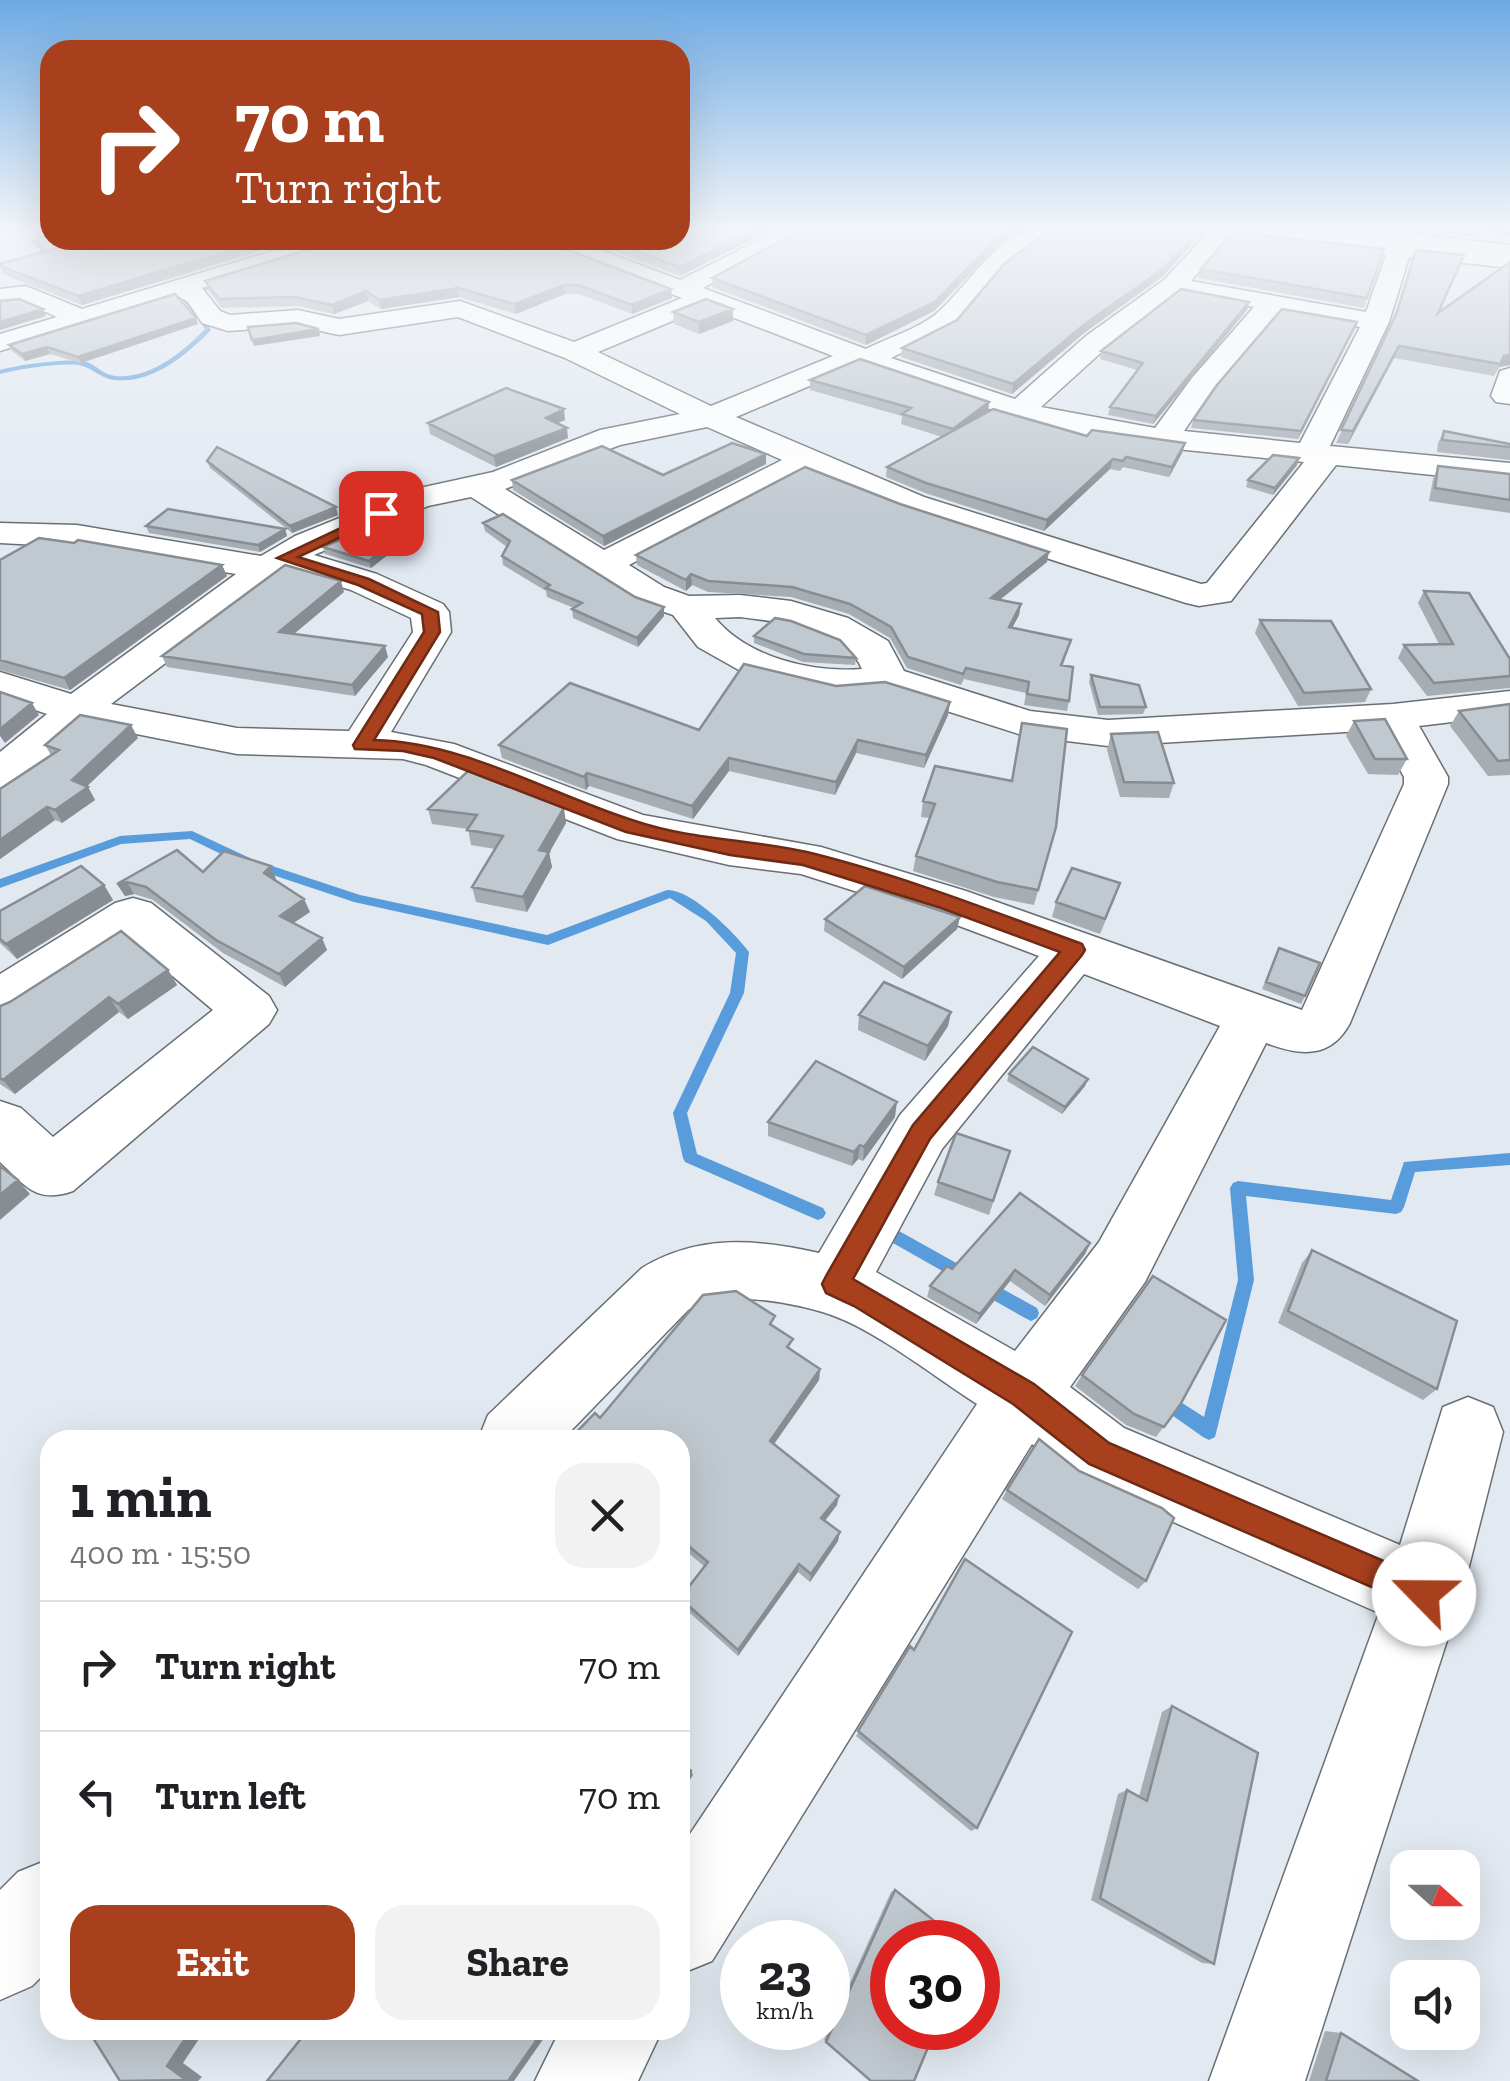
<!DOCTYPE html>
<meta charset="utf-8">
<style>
:root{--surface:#fff;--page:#f2f2f2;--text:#202124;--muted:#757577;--line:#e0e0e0;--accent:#a8401e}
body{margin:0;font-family:"Zilla Slab",serif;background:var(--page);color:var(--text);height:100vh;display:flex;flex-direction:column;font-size:38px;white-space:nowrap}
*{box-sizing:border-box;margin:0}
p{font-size:32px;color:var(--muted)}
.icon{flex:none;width:55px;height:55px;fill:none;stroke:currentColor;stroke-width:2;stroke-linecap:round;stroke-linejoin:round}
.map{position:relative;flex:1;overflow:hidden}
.panel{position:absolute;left:40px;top:1430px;width:650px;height:610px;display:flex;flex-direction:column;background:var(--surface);border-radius:30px;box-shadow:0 10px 40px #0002}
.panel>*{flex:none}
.guide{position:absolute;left:40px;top:40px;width:650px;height:210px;border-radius:30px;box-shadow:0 10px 40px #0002;background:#a8401e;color:#fff;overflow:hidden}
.needle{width:65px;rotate:111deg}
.tools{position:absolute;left:1390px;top:1850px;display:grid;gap:20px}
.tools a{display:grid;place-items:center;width:90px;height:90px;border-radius:20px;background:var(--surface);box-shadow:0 10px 40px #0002;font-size:50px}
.speed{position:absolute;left:720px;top:1920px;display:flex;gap:20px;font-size:50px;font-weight:700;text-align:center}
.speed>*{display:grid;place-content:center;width:130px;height:130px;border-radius:50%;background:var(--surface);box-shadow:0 10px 40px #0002;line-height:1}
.speed small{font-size:25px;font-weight:400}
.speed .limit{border:15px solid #d22;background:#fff;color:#111}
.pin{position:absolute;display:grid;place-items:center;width:85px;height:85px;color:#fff;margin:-42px;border-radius:20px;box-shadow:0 5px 15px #0006}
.me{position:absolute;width:110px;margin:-55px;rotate:293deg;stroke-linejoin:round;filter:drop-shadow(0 0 8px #0008)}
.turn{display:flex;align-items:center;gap:35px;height:210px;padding:0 30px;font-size:45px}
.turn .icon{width:130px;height:130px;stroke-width:2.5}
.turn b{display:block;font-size:70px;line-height:85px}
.round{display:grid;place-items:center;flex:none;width:105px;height:105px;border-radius:30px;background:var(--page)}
.summary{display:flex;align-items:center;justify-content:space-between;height:170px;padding:0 30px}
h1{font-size:60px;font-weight:700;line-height:75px}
.action{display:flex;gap:20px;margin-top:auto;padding:20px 30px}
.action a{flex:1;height:115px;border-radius:30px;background:var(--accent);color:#fff;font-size:40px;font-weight:700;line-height:115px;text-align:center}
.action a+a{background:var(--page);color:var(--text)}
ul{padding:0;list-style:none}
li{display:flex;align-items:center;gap:30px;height:130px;padding:0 30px;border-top:2px solid var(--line)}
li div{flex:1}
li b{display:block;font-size:38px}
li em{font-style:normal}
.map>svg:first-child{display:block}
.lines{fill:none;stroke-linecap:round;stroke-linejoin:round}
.stream{fill:#589cdb;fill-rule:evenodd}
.minor-casing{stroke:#686f75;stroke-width:3}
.major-casing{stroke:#686f75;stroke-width:3}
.minor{fill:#fff;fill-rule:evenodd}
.major{fill:#fff;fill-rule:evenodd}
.wall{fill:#a6adb3}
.shaded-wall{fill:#878d92}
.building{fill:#c1c9d0;stroke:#878d92;stroke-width:2.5}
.route{fill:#a8401e;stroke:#6d2a14;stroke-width:2.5}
</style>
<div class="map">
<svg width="1510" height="2081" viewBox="0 0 1510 2081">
<rect width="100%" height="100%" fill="#e2e9f1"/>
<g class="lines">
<path class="stream" d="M1484 227 1510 232V236L1488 232Z
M50 230V234L38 242 47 250 41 257 0 266V262L37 255 41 250 31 242Z
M222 277 224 280 190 300 211 330C187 355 152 384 115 380 101 379 91 367 79 365 59 363 20 369 0 374V370C15 365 74 357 87 362 98 366 103 375 116 376 150 379 183 352 205 329L183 300Z
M192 831 254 860 360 895 547 935 667 890C691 889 735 933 749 952L744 993 687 1113 697 1154 823 1208 826 1213 823 1218 818 1220 813 1218 685 1162 683 1158 673 1113 730 993 736 953 706 921 670 898 548 945 354 902 246 866 190 839 121 844 0 888V879L120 836Z
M1510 1153V1165L1415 1172 1404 1207 1401 1212 1396 1214 1246 1196 1254 1280 1215 1437 1209 1440 1203 1437 1159 1406 1156 1400 1159 1394 1165 1392 1204 1417 1238 1280 1230 1188 1233 1183 1238 1181 1391 1200 1404 1162Z
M899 1231 1037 1308 1039 1313 1037 1318 1031 1321 1025 1318 893 1243 891 1238 893 1233Z"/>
<defs>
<path id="minor" d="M785 227H813L703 288 866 349C887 338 918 329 936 314 978 277 995 227 1059 227L1001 269 953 327 891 358 1015 399 1086 336 1164 280 1206 235 1191 232 1188 227H1261L1391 241 1396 227H1418L1413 243 1510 254V268L1409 257 1389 322 1330 446 1510 463V483L1336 465 1231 601 1199 606 1186 603 900 511 809 471 629 565 664 587 689 596 740 595 791 601 848 618 888 641 904 671 1030 711 1108 720 1393 704 1510 691V715L1419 726 1448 777V784L1350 1023C1331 1059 1300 1056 1266 1043L1145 1282 1070 1387 1124 1428 1400 1545 1443 1407 1468 1397 1493 1407 1503 1432 1462 1594 1305 2081H1209L1379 1613 1074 1478 1032 1444 712 1961 680 1974V1849L977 1404C938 1379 880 1334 839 1318 803 1303 721 1288 688 1310L562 1440H478L488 1415 642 1268C698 1234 757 1239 819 1253L900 1115 1039 956 930 915 801 874 729 865 617 839 426 765 403 759 237 754 86 724 16 785 0 789V752L47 714 0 698V672L71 694 236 574 77 547 0 543V523L77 525 261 556 295 536 406 491 493 472 600 430 680 414 565 358 458 317 339 335 298 326 228 331 202 323 188 302 178 296 0 351V334L57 317 23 302 0 305V289L26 286 82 309 309 240H346L342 245 202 288 220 311 230 315 298 310 339 319 460 301 574 342 682 298 544 245 540 240H574L680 280ZM1229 237 1386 255 1366 312 1191 281ZM1178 293 1254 307 1192 378 1155 428 1041 407 1106 348ZM706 307 833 356 711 406 598 352ZM1278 312 1360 327 1300 443 1184 431 1212 390ZM859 365 1049 429 1147 446 1304 462 1207 583 1201 584 924 497 736 417ZM707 427 782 460 604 550 505 489 620 445ZM471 497 638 603 673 615 698 647 753 678 836 695 884 691 1025 736 1108 746 1379 730 1404 777V784L1302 1010 966 891 821 847 643 815 454 744 391 732 451 632 449 612 443 604 377 574 314 555 428 506ZM288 571 351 590 411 618 413 632 349 731 237 728 111 704ZM740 617C779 622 845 628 862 669 813 673 748 658 715 618ZM1084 974 1220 1026 1099 1242 1015 1351 876 1272 942 1149Z
M1510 368V404L1496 402 1491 396 1500 371Z
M133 898 151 903 269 996 277 1010 269 1024 73 1191C36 1204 26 1186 0 1162V1101L21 1108 53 1137 213 1010 131 941 19 1014 0 1020V974L115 903Z
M50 1859V1968L32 1986 0 2000V1890L18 1872Z
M560 2030H662L638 2081H535Z"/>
<path id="major" d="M1281 227H1351L1510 245V259L1292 234Z"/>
</defs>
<use href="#minor" class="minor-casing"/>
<use href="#major" class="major-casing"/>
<use href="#minor" class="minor"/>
<use href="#major" class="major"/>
</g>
<path class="wall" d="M22 227H50V240H296L82 305 2 274 0 264 62 247Z
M1419 227H1476L1472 237 1421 231Z
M1201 229 1199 237 1162 277 1084 333 1012 394 901 357 902 348 957 320Z
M340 240 671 289 672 298 632 314 579 294H565L516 314 459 297 381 309 368 301 334 314 298 306 222 308 208 290 205 281Z
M585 240H680V276Z
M1001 242 934 311 866 345 712 287V278Z
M1416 250 1439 312 1510 365 1499 367 1494 376 1394 358 1348 444 1336 443 1394 318Z
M1201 269 1367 298 1364 308 1198 278Z
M733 309V321L699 334 674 324 673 312Z
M1247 310 1153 424 1108 415 1110 407 1137 370 1100 359 1101 351Z
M196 318 198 324 81 363 50 354 25 361 12 351 9 345Z
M1357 322 1298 439 1191 428 1193 420Z
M810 380 989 402 988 412 1087 436 1185 443 1182 453 1169 477 1123 467 1120 471 1110 469 1044 531 925 493 886 477 887 467 942 437 901 424 902 416 810 390Z
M565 420 557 423 568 438 496 467 430 434 428 423Z
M1444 431 1510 444V460L1437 452 1438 443Z
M766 454V464L604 546 513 490 512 480 663 475Z
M207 461 338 515 292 533 210 468Z
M1297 465 1273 495 1246 487 1248 480Z
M1438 466 1510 474V513L1429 501 1433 479Z
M483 523 635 597 664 607V616L638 647 573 618 572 609 574 608 547 597 546 591 503 565 502 556 507 547 485 531Z
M146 526 285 529 287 536 260 552 149 533Z
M392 542 394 550 371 568 325 554 323 547Z
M636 555 1047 562 1000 600 1021 604 1019 615 1012 628 1071 640 1063 665 1069 701 1067 711 1024 705 1026 693 964 679 961 685 907 668 890 638 849 614 791 597 708 592 692 585 686 591 637 565Z
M0 560 222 565 227 576 70 690 0 670Z
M1424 591 1510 659V688L1427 696 1398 658 1404 645 1439 644 1418 603Z
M344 592 294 634 388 657 355 696 167 667 162 656Z
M1260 620 1371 689 1365 702 1298 706 1255 633Z
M754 636 856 658 855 665 803 662 754 643Z
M1091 675 1146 707 1143 714 1098 715 1089 682Z
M1510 704V775L1488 776 1450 726 1459 711Z
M948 715 924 768 856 753 835 795 729 771 693 819 589 786 586 790 502 758 499 745 699 730Z
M1354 721 1407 759 1398 775 1368 774 1346 736Z
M1111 734 1174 783 1169 798 1120 797 1107 750Z
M138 738 87 786 95 800 62 823 55 820 0 859V789L51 755 45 745Z
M923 801 1056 827 1034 905 994 897 913 871 916 856 929 818 921 817Z
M428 809 566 823 549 853 552 867 527 912 476 902 472 887 495 849 471 845 468 829 432 824Z
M203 872 276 879 275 880 310 912 293 923 327 950 285 987 223 953 153 900 134 894 125 896 117 884Z
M104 885 113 900 17 959 0 943V911Z
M1115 898 1100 934 1052 917 1056 902Z
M960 917 957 929 902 979 824 931 825 919Z
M1279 948 1305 996 1301 1004 1262 989Z
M168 970 177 985 128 1019 119 1012 15 1094 0 1084V1006Z
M951 1012 948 1026 925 1061 858 1030 859 1015Z
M1009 1074 1085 1086 1062 1114 1007 1081Z
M895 1117 863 1161 858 1159 852 1166 768 1136V1122Z
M1010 1151 989 1215 934 1195 938 1182Z
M1090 1243 1085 1254 1045 1306 1010 1281 976 1324 927 1297 930 1286 952 1269Z
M1312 1250 1437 1389 1423 1400 1278 1323 1302 1263Z
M775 1327 792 1350 820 1369 819 1380 774 1444 837 1505 825 1521 838 1541 810 1582 798 1572 738 1656 682 1606 680 1598 705 1567 680 1546V1440L600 1418Z
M1082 1375 1180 1405 1156 1437 1126 1425 1075 1386Z
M1007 1490 1146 1581 1138 1589 1002 1499Z
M914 1650 977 1828 971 1831 856 1736Z
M1172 1706 1214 1964 1202 1963 1091 1900 1118 1794 1127 1790 1139 1797 1162 1712Z
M895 1890 826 2042 824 2040 891 1892Z
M1325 2031 1341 2033 1418 2081H1309Z"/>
<path class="shaded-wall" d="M760 227H777L680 276 679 267Z
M1016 227H1033L1001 242 934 311 866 345V335L1002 233Z
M1201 229 1199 237 1162 277 1084 333 1012 394 1013 384Z
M265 240H296L82 305 78 296Z
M564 285 565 294 516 314 515 304Z
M458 288 459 297 381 309 379 300Z
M671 289 672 298 632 314V305Z
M366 291 368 301 334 314 332 305Z
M1249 302 1247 310 1153 424 1156 416Z
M43 309 46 316 0 330V322Z
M733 309V321L699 334V322Z
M196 318 198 324 81 363 78 357Z
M1357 322 1354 330 1298 439 1301 431Z
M319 329 320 336 254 346 252 340Z
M1399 346 1394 358 1348 444 1353 431Z
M47 347 50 354 25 361 22 354Z
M1510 355V365L1499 367 1494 376 1504 356Z
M989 402 988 412 951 440 953 429Z
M564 409 565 420 547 428 546 418Z
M567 428 568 438 496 467 494 456Z
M1185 443 1182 453 1169 477 1172 467Z
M766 454V464L604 546 603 536Z
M1299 458 1297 465 1273 495 1275 488Z
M1113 459 1110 469 1044 531 1047 520Z
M336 507 338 515 292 533 290 526Z
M285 529 287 536 260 552 258 545Z
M392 542 394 550 371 568 369 561Z
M1049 552 1047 562 989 608 991 598Z
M222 565 227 576 70 690 64 678Z
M691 574 692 585 686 591V580Z
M341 581 344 592 283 643 279 632Z
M1021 604 1019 615 1007 638 1009 627Z
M664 607V616L638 647 637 638Z
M385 646 388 657 355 696 352 685Z
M950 702 948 715 924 768 926 755Z
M32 703 39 715 5 743 0 736V729Z
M131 725 138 738 83 790 88 787 95 800 62 823 55 810 72 780Z
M858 740 856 753 835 795 836 782Z
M729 758V771L693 819 692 806Z
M587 773 589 786 586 790 584 777Z
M47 807 55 820 0 859V840Z
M564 808 566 823 549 853 552 867 527 912 523 897 539 850Z
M271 866 276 879 270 885 264 873Z
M127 882 134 894 125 896 117 884Z
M104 885 113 900 17 959 6 944Z
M304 899 310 912 286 928 280 916Z
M960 917 957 929 902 979 904 967Z
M322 938 327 950 285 987 279 974Z
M168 970 177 985 128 1019 118 1004Z
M109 997 119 1012 15 1094 3 1080Z
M951 1012 948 1026 925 1061 928 1046Z
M1088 1079 1085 1086 1062 1114 1065 1107Z
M897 1102 895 1117 863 1161 864 1147Z
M860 1145 858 1159 852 1166 854 1152Z
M18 1180 30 1194 0 1220V1195Z
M1090 1243 1085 1254 1045 1306 1050 1295Z
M1015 1270 1010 1281 976 1324 980 1314Z
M820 1369 819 1380 769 1451 770 1441Z
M839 1496 837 1505 820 1527 821 1518Z
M840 1532 838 1541 810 1582 811 1574Z
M799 1564 798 1572 738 1656V1650Z
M691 1771 693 1775 680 1795V1788Z
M191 2030H205L183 2063 202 2077 198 2081H185L167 2066Z
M527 2030H538L544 2038 514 2081H508Z"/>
<path class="building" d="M36 227H50V234Z
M680 227H760L679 267 607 240H680Z
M806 227H1016L1002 233 935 302 866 335 712 278Z
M1055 227H1195L1201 229 1164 268 1085 324 1013 384 902 348 957 320 1005 263Z
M1233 232 1384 249 1367 298 1201 269Z
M63 240H265L78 296 0 266V264L72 244Z
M340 240H542L671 289 632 305 578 285H564L515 304 458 288 379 300 366 291 332 305 295 297 219 299 205 281Z
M1416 250 1464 255 1438 313 1510 262V355L1504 356 1500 364 1399 346 1353 431 1341 430 1397 312Z
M1181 289 1249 302 1156 416 1110 407 1143 363 1101 351Z
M175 294 196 318 78 357 47 347 22 354 9 345Z
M19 299 43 309 0 322V301Z
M706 299 733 309 699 322 673 312Z
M1282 309 1357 322 1301 431 1193 420 1217 385Z
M296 323 319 329 252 340 248 327Z
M860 359 989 402 953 429 902 414 911 408 810 380Z
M506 388 564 409 546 418 567 428 494 456 428 423Z
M993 409 1087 436 1092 430 1185 443 1172 467 1126 457 1123 461 1113 459 1047 520 926 483 887 467Z
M1444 431 1510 444V447L1442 440Z
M732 443 766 454 603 536 512 480 602 446 663 475Z
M217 447 336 507 290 526 207 461Z
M1273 455 1299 458 1275 488 1248 480Z
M1438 466 1510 474V500L1435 488Z
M805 467 900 504 1049 552 991 598 1021 604 1009 627 1071 640 1061 665 1073 667 1069 701 1027 694 1029 682 966 668 963 674 908 657 891 627 850 604 792 587 708 581 691 574 686 580 636 555Z
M168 509 285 529 258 545 146 526Z
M503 514 635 597 664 607 637 638 572 609 582 603 546 588 550 585 502 556 510 541 483 523Z
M370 527 392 542 369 561 323 547Z
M39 538 74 543 78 540 222 565 64 678 0 660V560Z
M285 565 341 581 279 632 385 646 352 685 162 656Z
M1424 591 1469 593 1510 659V676L1434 683 1404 645 1453 644Z
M775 618 791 621 840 640 856 658 804 654 754 636Z
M1260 620 1331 621 1371 689 1304 693Z
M744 664 836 686 885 682 950 702 926 755 858 740 836 782 729 758 692 806 587 773 584 777 499 745 570 683 699 730Z
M1091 675 1139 685 1146 707H1100Z
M0 692 32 703 0 729Z
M1510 704V760L1498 761 1459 711Z
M80 715 131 725 72 780 88 787 55 810 47 807 0 840V789L59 750 45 745Z
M1385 719 1407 759H1375L1354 721Z
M1022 723 1067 729 1056 827 1038 890 997 882 916 856 935 804 923 801 935 766 1012 781Z
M1158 732 1174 783 1124 782 1111 734Z
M468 771 564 808 539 850 549 852 523 897 472 887 503 836 467 830 477 815 428 809Z
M177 850 203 872 224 851 271 866 264 873 304 899 280 916 322 938 279 974 216 940 146 887 127 882 117 884Z
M81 866 104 885 6 944 0 939V911Z
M1072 868 1120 883 1105 919 1056 902Z
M865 886 960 917 904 967 825 919Z
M121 931 168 970 118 1004 109 997 3 1080 0 1078V1006L10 1002Z
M1279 948 1320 963 1305 996 1266 982Z
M884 982 951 1012 928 1046 859 1015Z
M1033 1047 1088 1079 1065 1107 1009 1074Z
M816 1061 897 1102 864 1147 860 1145 854 1152 768 1122Z
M956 1133 1010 1151 993 1201 938 1182Z
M0 1166 18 1180 0 1195Z
M1020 1193 1090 1243 1050 1295 1015 1270 980 1314 930 1286 947 1266 952 1269Z
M1312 1250 1457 1321 1437 1389 1288 1311Z
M1153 1276 1226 1320 1180 1405 1164 1427 1134 1414 1082 1375Z
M736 1291 775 1316 770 1324 793 1339 787 1347 820 1369 770 1441 839 1496 821 1518 840 1532 811 1574 799 1564 738 1650 680 1598 708 1562 680 1539V1440H569L595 1413 600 1418 703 1295Z
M1039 1439 1079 1471 1162 1508 1174 1518 1146 1581 1007 1490Z
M965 1559 1072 1632 977 1828 858 1731 910 1646 914 1650Z
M1172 1706 1258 1753 1214 1964 1100 1898 1127 1790 1147 1801Z
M680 1761 691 1771 680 1788Z
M895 1890 961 1942H892V2028H936L914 2081H871L826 2042Z
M88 2030H191L167 2066 186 2080 120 2081Z
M308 2030H527L536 2041 508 2081H267Z
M1341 2033 1418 2081H1326Z"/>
<linearGradient id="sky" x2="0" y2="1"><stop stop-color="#6eaae3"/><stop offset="0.44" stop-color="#f2f5f9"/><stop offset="1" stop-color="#f2f5f9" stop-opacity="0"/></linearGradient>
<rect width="1510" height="518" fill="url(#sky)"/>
<path class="route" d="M381 509 388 513 386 516 298 557 369 579 438 612 440 632 374 740C465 742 549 794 635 821 691 840 750 839 807 852 901 875 992 911 1082 944L1085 950 1082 955 930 1139 853 1279 1034 1384 1109 1443 1435 1583 1439 1594 1435 1605 1424 1610 1089 1464 1013 1404 854 1306 826 1293 822 1284 826 1276 913 1125 1060 952 941 908 803 865 730 855 626 832 434 758 403 751 355 749 353 745 424 632 422 614 358 585 277 558Z"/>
</svg>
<div class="tools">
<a><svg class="needle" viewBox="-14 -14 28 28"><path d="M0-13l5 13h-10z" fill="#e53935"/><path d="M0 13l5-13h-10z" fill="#757577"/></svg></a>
<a><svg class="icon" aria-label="sound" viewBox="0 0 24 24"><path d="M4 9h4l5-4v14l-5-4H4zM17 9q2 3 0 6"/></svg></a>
</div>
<div class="speed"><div>23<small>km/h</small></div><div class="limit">30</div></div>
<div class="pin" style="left:381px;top:513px;background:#d93025"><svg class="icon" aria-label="arrive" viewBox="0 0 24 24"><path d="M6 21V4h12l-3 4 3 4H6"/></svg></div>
<svg class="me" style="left:1424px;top:1594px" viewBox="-20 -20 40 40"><circle r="19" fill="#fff"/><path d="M0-13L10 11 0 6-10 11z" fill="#a8401e"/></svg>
<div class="guide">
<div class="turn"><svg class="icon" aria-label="right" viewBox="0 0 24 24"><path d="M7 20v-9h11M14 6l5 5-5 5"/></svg><div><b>70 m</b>Turn right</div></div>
</div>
<section class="panel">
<div class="summary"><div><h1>1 min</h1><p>400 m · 15:50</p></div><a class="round"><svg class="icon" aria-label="close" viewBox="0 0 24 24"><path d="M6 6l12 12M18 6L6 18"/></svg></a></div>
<ul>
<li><svg class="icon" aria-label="right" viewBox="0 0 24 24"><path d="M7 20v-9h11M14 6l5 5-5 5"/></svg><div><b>Turn right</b></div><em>70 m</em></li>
<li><svg class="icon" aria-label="left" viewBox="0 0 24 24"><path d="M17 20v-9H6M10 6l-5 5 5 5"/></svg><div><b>Turn left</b></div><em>70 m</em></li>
</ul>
<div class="action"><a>Exit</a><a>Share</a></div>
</section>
</div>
